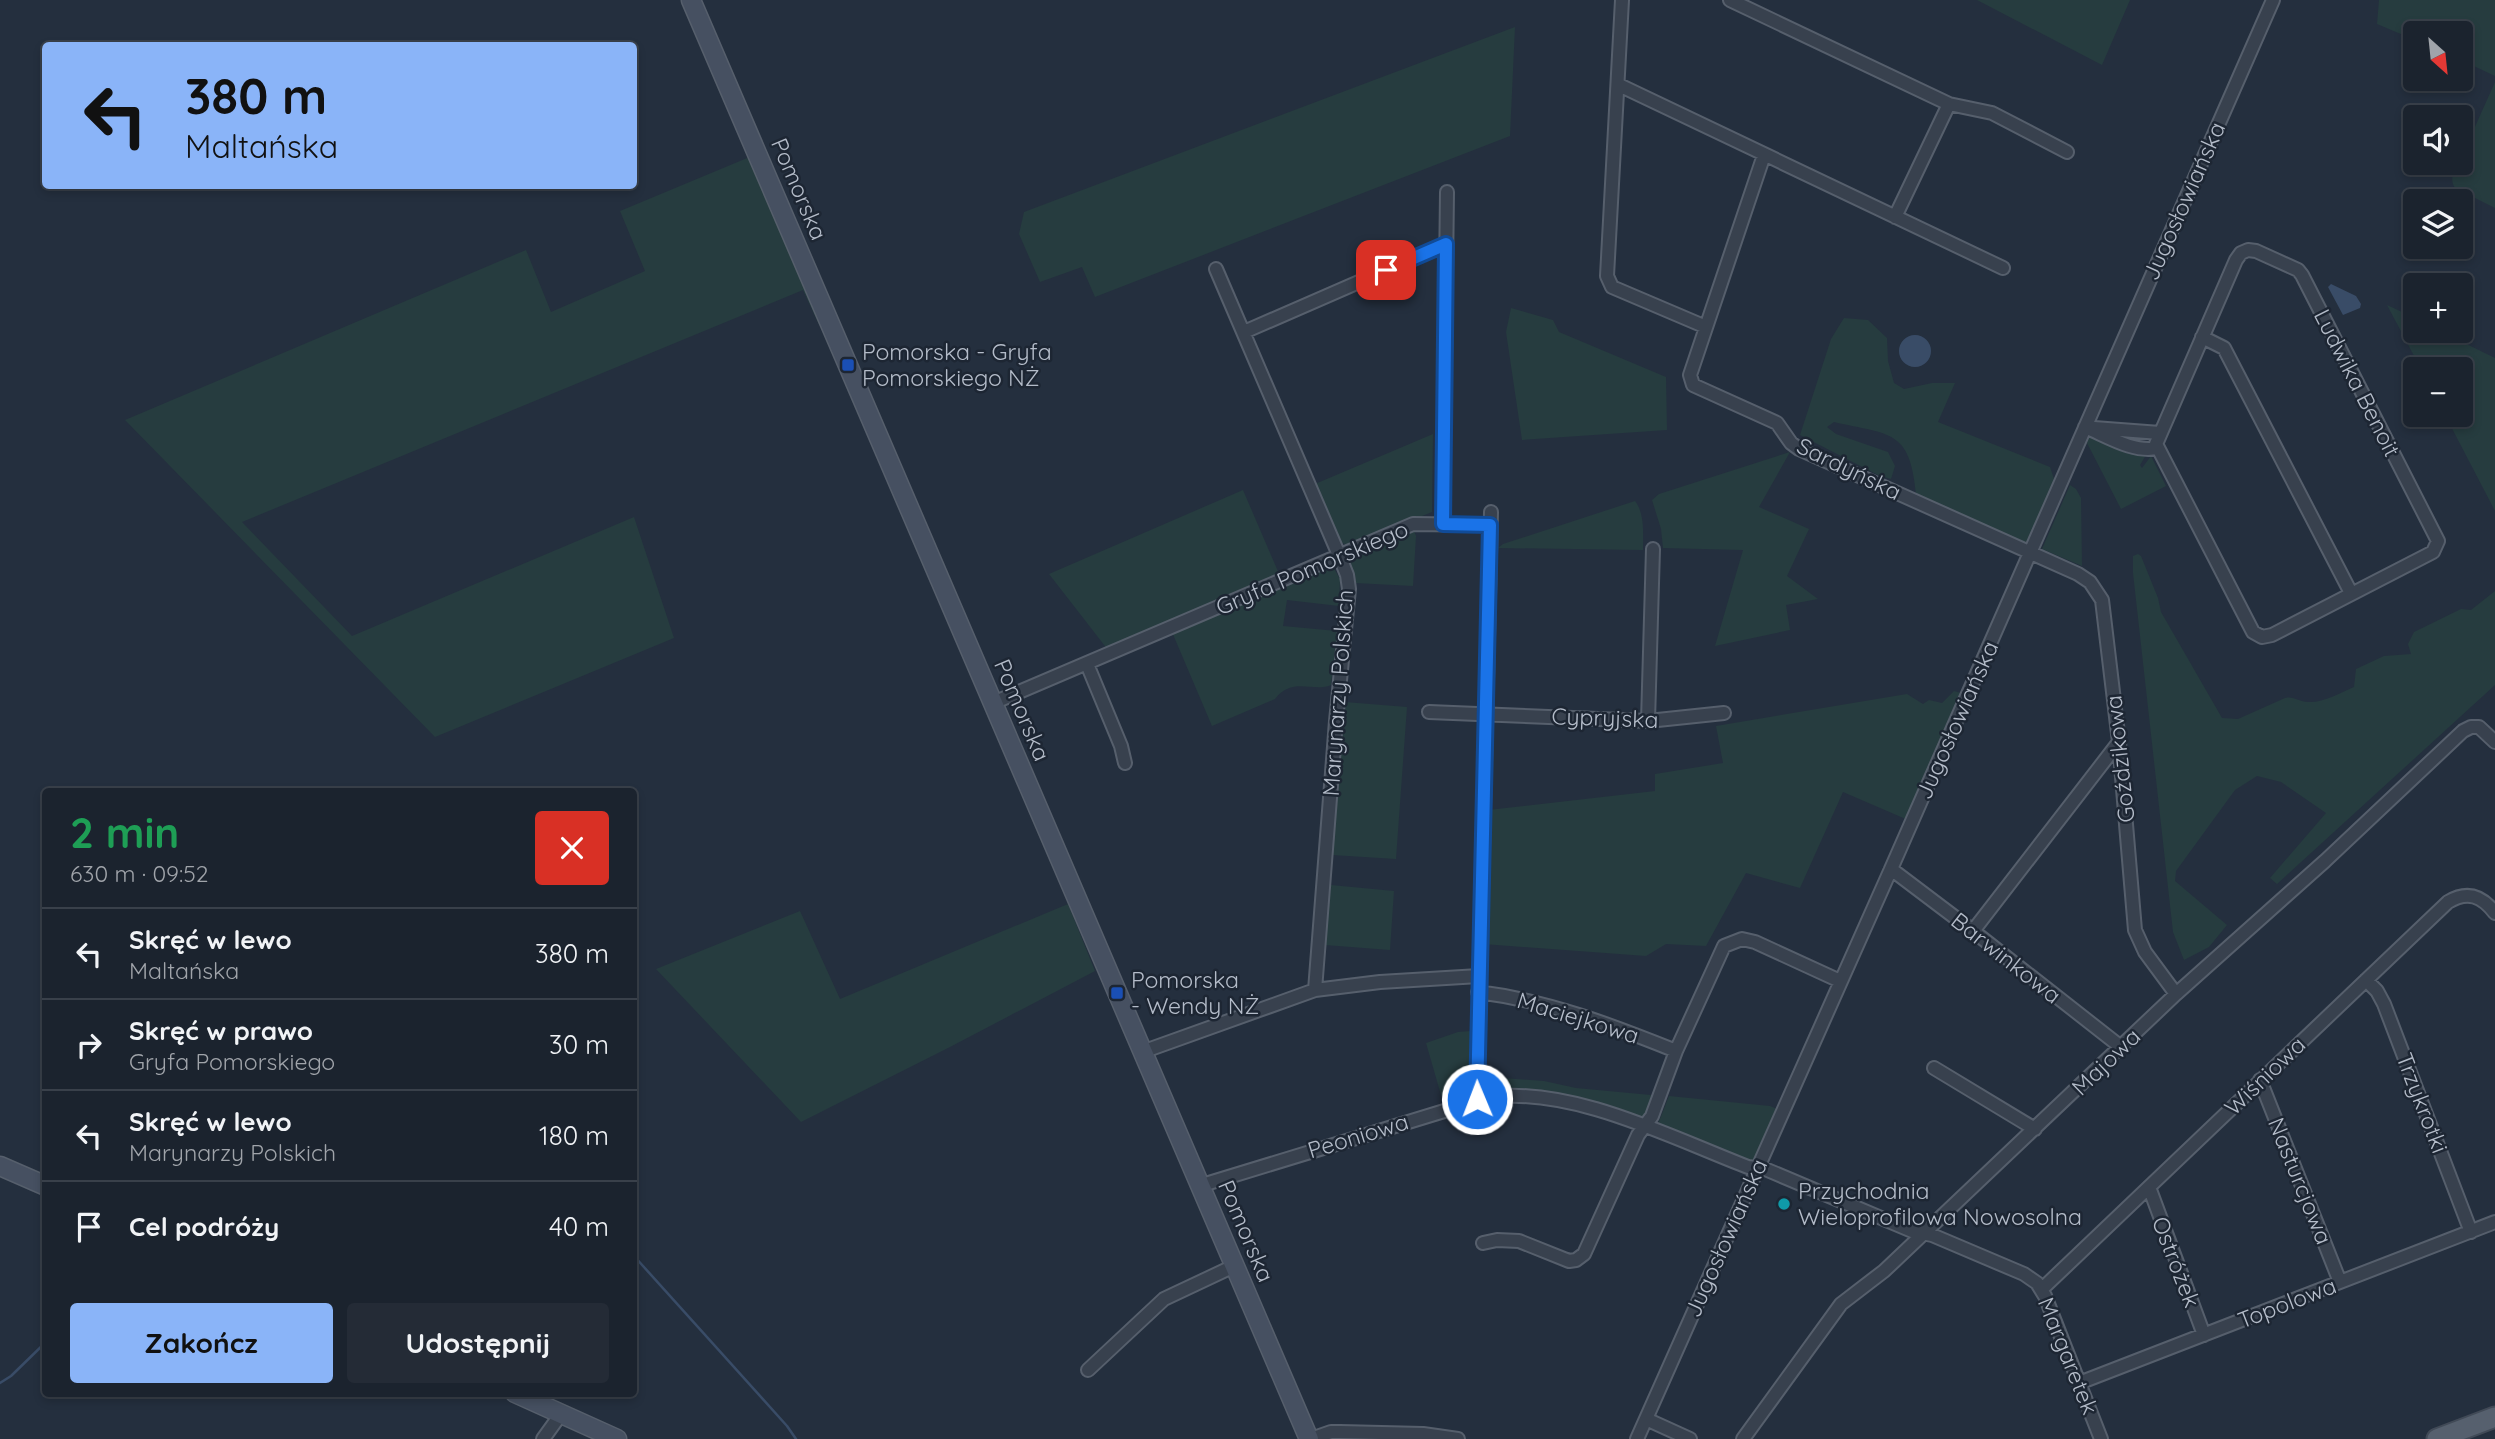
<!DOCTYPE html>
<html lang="pl">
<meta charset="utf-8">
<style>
:root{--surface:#1b232e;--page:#242b36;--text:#f1f3f6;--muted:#a0a4aa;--line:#39404a;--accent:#8ab4f8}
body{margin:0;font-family:Quicksand,sans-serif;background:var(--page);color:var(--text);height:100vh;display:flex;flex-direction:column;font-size:26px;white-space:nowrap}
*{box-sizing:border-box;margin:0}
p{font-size:23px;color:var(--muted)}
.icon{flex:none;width:38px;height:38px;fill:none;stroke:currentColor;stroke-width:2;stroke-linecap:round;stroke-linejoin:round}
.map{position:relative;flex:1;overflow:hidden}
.panel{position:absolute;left:42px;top:788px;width:595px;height:609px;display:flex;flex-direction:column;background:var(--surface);border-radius:7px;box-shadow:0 4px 10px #0003,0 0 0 2px var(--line)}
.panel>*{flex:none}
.top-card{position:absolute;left:42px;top:42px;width:595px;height:147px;border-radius:7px;box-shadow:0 4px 10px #0003,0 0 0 2px var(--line);background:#8ab4f8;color:#111;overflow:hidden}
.needle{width:46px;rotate:153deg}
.fabs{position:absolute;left:2403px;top:21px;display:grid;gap:14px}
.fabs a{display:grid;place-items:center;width:70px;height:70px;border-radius:7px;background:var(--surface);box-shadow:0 4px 10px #0003,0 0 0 2px var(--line);font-size:35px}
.pin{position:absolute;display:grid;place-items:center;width:60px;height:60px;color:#fff;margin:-30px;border-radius:14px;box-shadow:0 4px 10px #0006}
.me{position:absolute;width:77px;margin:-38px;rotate:359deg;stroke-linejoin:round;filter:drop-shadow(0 0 5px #0008)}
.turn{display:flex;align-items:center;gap:24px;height:147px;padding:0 28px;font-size:32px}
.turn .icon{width:91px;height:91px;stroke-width:2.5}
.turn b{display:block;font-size:49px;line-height:60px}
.round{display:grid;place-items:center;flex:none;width:74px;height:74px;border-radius:7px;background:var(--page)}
.head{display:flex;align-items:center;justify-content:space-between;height:119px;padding:0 28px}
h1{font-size:42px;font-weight:800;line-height:52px;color:#1e9e55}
.cta{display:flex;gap:14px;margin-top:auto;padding:14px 28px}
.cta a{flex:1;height:80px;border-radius:7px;background:var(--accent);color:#111;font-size:28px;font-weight:800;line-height:80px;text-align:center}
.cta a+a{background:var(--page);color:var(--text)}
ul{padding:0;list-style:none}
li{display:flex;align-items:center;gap:21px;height:91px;padding:0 28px;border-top:2px solid var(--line)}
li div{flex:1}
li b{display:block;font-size:26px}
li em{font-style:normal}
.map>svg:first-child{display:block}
.green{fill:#263c3f}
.water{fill:#394c67}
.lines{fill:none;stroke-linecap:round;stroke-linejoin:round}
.stream{stroke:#394c67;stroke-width:2.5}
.street-casing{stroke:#565f6c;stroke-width:16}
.secondary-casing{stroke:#565f6c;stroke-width:21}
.primary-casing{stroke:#414a57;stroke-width:23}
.street{stroke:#38414e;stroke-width:12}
.secondary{stroke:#465061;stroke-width:18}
.primary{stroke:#56606e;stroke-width:19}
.route-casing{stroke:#114b97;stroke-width:18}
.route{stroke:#1a73e8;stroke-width:12}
.transit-dot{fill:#1a4fb4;stroke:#1d2633;stroke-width:2.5}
.culture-dot{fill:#0f9aa8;stroke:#1d2633;stroke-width:2.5}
.labels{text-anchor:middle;stroke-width:5;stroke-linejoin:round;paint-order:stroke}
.street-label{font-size:23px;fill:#b4bcc9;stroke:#1d2633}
.poi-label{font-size:23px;fill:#b4bcc9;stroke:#1d2633;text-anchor:start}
</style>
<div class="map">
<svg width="2495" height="1439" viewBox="0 0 2495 1439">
<rect width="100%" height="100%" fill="#242f3e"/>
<path class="green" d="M1977 0H2130L2102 65Z
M2379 0H2495V76L2461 60 2460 33H2415V40L2377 24Z
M1515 27 1510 136 1095 297 1082 267 1040 282 1019 234 1024 212Z
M2495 82V208L2455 188C2449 179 2454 172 2458 163H2460L2461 158Z
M752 156 822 322 819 325 803 290 242 522 352 636 634 517 674 638 435 737 125 420 526 250 551 312 645 271 620 211Z
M2387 305 2415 318V331H2440L2495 358V511L2445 415H2460V369H2421Z
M1511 308 1553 320 1559 332 1666 377 1667 430 1522 440 1506 332Z
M1844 318 1868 320 1887 338 1888 361 1894 383 1904 389 1932 383H1955L1938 422 2050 467 2054 479 2051 491 2028 540 2022 545 1916 494C1910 429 1890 435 1834 422L1827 427 1836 434 1888 452 1895 466 1891 479 1878 475 1800 435 1831 339Z
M1433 434 1432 512 1348 546 1341 542 1315 484Z
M2090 435 2134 453 2146 455 2140 465 2142 468 2151 456 2166 486 2121 509 2087 443Z
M1790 452 1759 507 1809 529 1787 576 1818 599 1786 605 1790 630 1715 646 1743 550 1663 548 1661 529 1652 500 1659 494Z
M2070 485 2076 489 2081 498 2082 566 2042 549Z
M1243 490 1280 576 1108 650 1049 574Z
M1635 501C1645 514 1643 534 1643 550L1498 548 1503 544Z
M1414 531 1416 536 1413 586 1355 583 1347 563 1350 557 1406 532Z
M2138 554 2141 556 2158 598 2161 612 2222 718 2238 719 2285 698C2294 696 2299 702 2308 702 2323 703 2340 693 2354 687L2356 669 2384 656 2411 654 2408 644 2414 632 2461 609 2471 610 2495 591V685L2277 884 2270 878 2326 813 2281 782 2257 776 2235 790 2176 871 2175 881 2227 925 2209 947 2184 960 2173 932 2133 573V556Z
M1332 565 1340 579 1339 606 1287 600 1283 626 1337 631 1331 685C1313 693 1293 676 1275 699L1212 726 1172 632Z
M1954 691 1961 693 1962 698 1908 820 1843 792 1800 888 1746 873 1706 946 1666 944 1646 956 1483 944 1488 810 1655 791V774L1723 763 1716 726 1907 694 1923 704 1929 700 1942 703Z
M1345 702 1407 707 1396 859 1332 855Z
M1331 885 1394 891 1390 950 1325 945Z
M1068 904 1095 971 950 1047 801 1122 656 969 800 911 840 999Z
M1471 1025C1473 1048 1471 1072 1460 1092L1444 1098 1441 1095 1426 1043 1458 1032 1470 1031Z
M1490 1077 1544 1081 1576 1088 1651 1095 1648 1113 1640 1119 1561 1094 1543 1091 1488 1090 1485 1086Z
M1669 1096 1770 1106 1777 1109 1758 1158 1753 1162 1658 1124Z"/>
<path class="water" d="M2331 284 2356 296 2361 304 2360 308 2343 315 2328 287Z
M1899 351a16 16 0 1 1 32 0a16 16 0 1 1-32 0Z"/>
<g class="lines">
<path class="stream" d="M634 1256 787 1426 796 1439
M0 1383 11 1376 46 1342"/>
<defs>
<path id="street" d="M1622 0 1607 276 1612 287 1706 327
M1730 0 1949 104 1992 113 2067 152
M1619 85 2003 268
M1764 155 1690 375 1693 385 1777 423 1791 443 1799 449 2078 574 2090 582 2102 600 2119 742 2135 930 2145 952 2176 994
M1895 217 1949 104
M2248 250 2256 251 2298 270 2302 275 2438 541 2433 552 2272 635 2262 637 2253 632 2156 444 2236 260 2241 253Z
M1216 269 1339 555 1347 575 1349 589 1336 721 1315 990
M1244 332 1446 244
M2202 337 2224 348 2351 593
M2085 427C2107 436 2133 453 2157 448
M2094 428 2160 433
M1443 524 1447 192
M1087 664 1121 746 1125 763
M993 703 1413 524 1490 525
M1429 712 1648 721 1724 713
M1648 721 1653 549
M1891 869 1973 931 2121 1047
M1973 931 2119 742
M2366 980 2377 991 2384 1004 2471 1232
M1478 992C1549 1001 1611 1025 1676 1051
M1142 1052 1315 990 1380 982 1479 976
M1934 1068 2035 1129
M2260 1080 2340 1282
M1477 1099 1491 512
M1199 1186 1490 1097C1574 1087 1670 1137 1748 1167L1765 1169 1912 1231 1932 1235 2024 1274 2037 1283 2045 1296 2101 1439
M2149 1187 2204 1335
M1483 1243 1497 1240 1519 1241 1569 1261 1576 1260 1584 1254 1638 1135 1652 1116 1676 1051 1724 946 1742 939 1755 942 1840 981
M2042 1289 2448 902C2468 890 2482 896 2495 913
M1088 1370 1164 1299 1234 1266
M2079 1383 2495 1222
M1646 1419 1690 1439
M543 1439 561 1414
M1311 1439 1331 1432H1340L1423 1434 1458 1439
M1637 1439 1891 869 2273 0
M1743 1439 1841 1304 1884 1271 2176 994 2325 861 2463 731 2471 727H2479L2495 742"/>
<path id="secondary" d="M691 0 1309 1439
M0 1166 46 1186
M515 1393 617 1439"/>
<path id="primary" d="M2437 1439 2495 1417"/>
</defs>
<use href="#street" class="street-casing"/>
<use href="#secondary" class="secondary-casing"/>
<use href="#primary" class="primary-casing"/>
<use href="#street" class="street"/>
<use href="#secondary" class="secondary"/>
<use href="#primary" class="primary"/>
</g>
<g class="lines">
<defs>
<path id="route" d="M1386 270 1446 244 1443 524 1490 525 1477 1099"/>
</defs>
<use href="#route" class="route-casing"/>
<use href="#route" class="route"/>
</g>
<g class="transit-dot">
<rect x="841" y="358" width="14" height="14" rx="3.5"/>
<rect x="1110" y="986" width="14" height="14" rx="3.5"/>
</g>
<circle class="culture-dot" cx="1784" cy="1204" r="7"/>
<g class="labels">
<g class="street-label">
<text transform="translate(799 189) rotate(67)" y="8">Pomorska</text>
<text transform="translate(2184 201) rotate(-66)" y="8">Jugosłowiańska</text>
<text transform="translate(2357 383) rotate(63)" y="8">Ludwika Benoit</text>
<text transform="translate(1849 469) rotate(26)" y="8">Sardyńska</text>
<text transform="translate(1312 568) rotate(-23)" y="8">Gryfa Pomorskiego</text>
<text transform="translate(1338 693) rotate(-86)" y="8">Marynarzy Polskich</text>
<text transform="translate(1022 710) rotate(67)" y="8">Pomorska</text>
<text transform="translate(1605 718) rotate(2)" y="8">Cypryjska</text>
<text transform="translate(1957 720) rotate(-66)" y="8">Jugosłowiańska</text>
<text transform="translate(2120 759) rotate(-96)" y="8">Goździkowa</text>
<text transform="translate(2006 958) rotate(38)" y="8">Barwinkowa</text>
<text transform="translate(1578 1018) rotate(17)" y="8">Maciejkowa</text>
<text transform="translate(2106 1062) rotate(-44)" y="8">Majowa</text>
<text transform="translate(2265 1076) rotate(-44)" y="8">Wiśniowa</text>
<text transform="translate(2422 1103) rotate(69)" y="8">Trzykrotki</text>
<text transform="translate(1358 1136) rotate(-17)" y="8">Peoniowa</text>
<text transform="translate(2300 1181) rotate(68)" y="8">Nasturcjowa</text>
<text transform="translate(1246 1231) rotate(67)" y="8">Pomorska</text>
<text transform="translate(1726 1238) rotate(-66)" y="8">Jugosłowiańska</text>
<text transform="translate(2176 1262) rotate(69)" y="8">Ostróżek</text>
<text transform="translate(2287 1303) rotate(-21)" y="8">Topolowa</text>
<text transform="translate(2068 1356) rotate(68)" y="8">Margaretek</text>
</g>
<g class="poi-label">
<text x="862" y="360">Pomorska - Gryfa<tspan x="862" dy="26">Pomorskiego NŻ</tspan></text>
<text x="1131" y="988">Pomorska<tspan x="1131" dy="26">- Wendy NŻ</tspan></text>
<text x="1798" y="1199">Przychodnia<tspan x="1798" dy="26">Wieloprofilowa Nowosolna</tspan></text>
</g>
</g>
</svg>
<div class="fabs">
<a><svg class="needle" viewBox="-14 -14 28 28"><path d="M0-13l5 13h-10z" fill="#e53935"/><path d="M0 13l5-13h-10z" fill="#a0a4aa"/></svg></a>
<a><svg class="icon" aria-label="sound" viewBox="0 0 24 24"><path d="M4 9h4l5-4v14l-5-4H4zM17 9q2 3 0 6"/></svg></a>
<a><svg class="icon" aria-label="layers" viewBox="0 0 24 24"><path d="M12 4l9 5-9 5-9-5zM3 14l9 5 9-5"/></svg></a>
<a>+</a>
<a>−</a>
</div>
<div class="pin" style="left:1386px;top:270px;background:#d93025"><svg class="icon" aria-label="arrive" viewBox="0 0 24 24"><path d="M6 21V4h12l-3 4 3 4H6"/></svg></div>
<svg class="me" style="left:1477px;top:1099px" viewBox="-20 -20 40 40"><circle r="17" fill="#1a73e8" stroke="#fff" stroke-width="3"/><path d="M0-11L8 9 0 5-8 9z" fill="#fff"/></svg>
<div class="top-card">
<div class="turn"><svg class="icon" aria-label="left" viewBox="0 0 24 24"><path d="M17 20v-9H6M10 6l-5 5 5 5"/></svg><div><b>380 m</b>Maltańska</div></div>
</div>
<section class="panel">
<div class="head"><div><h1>2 min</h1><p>630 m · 09:52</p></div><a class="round" style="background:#d93025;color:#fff"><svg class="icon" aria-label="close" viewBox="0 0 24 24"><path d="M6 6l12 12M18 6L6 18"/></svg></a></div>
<ul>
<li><svg class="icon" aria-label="left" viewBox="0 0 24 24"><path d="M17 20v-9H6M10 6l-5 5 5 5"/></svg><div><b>Skręć w lewo</b><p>Maltańska</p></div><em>380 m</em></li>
<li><svg class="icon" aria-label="right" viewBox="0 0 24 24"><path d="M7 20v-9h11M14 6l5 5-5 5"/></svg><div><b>Skręć w prawo</b><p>Gryfa Pomorskiego</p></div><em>30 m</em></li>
<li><svg class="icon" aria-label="left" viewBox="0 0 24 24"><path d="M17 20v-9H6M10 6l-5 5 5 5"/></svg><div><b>Skręć w lewo</b><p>Marynarzy Polskich</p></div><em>180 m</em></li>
<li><svg class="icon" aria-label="arrive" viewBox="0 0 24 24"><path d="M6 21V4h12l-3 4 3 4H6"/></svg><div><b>Cel podróży</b></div><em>40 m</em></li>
</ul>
<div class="cta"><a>Zakończ</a><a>Udostępnij</a></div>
</section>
</div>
